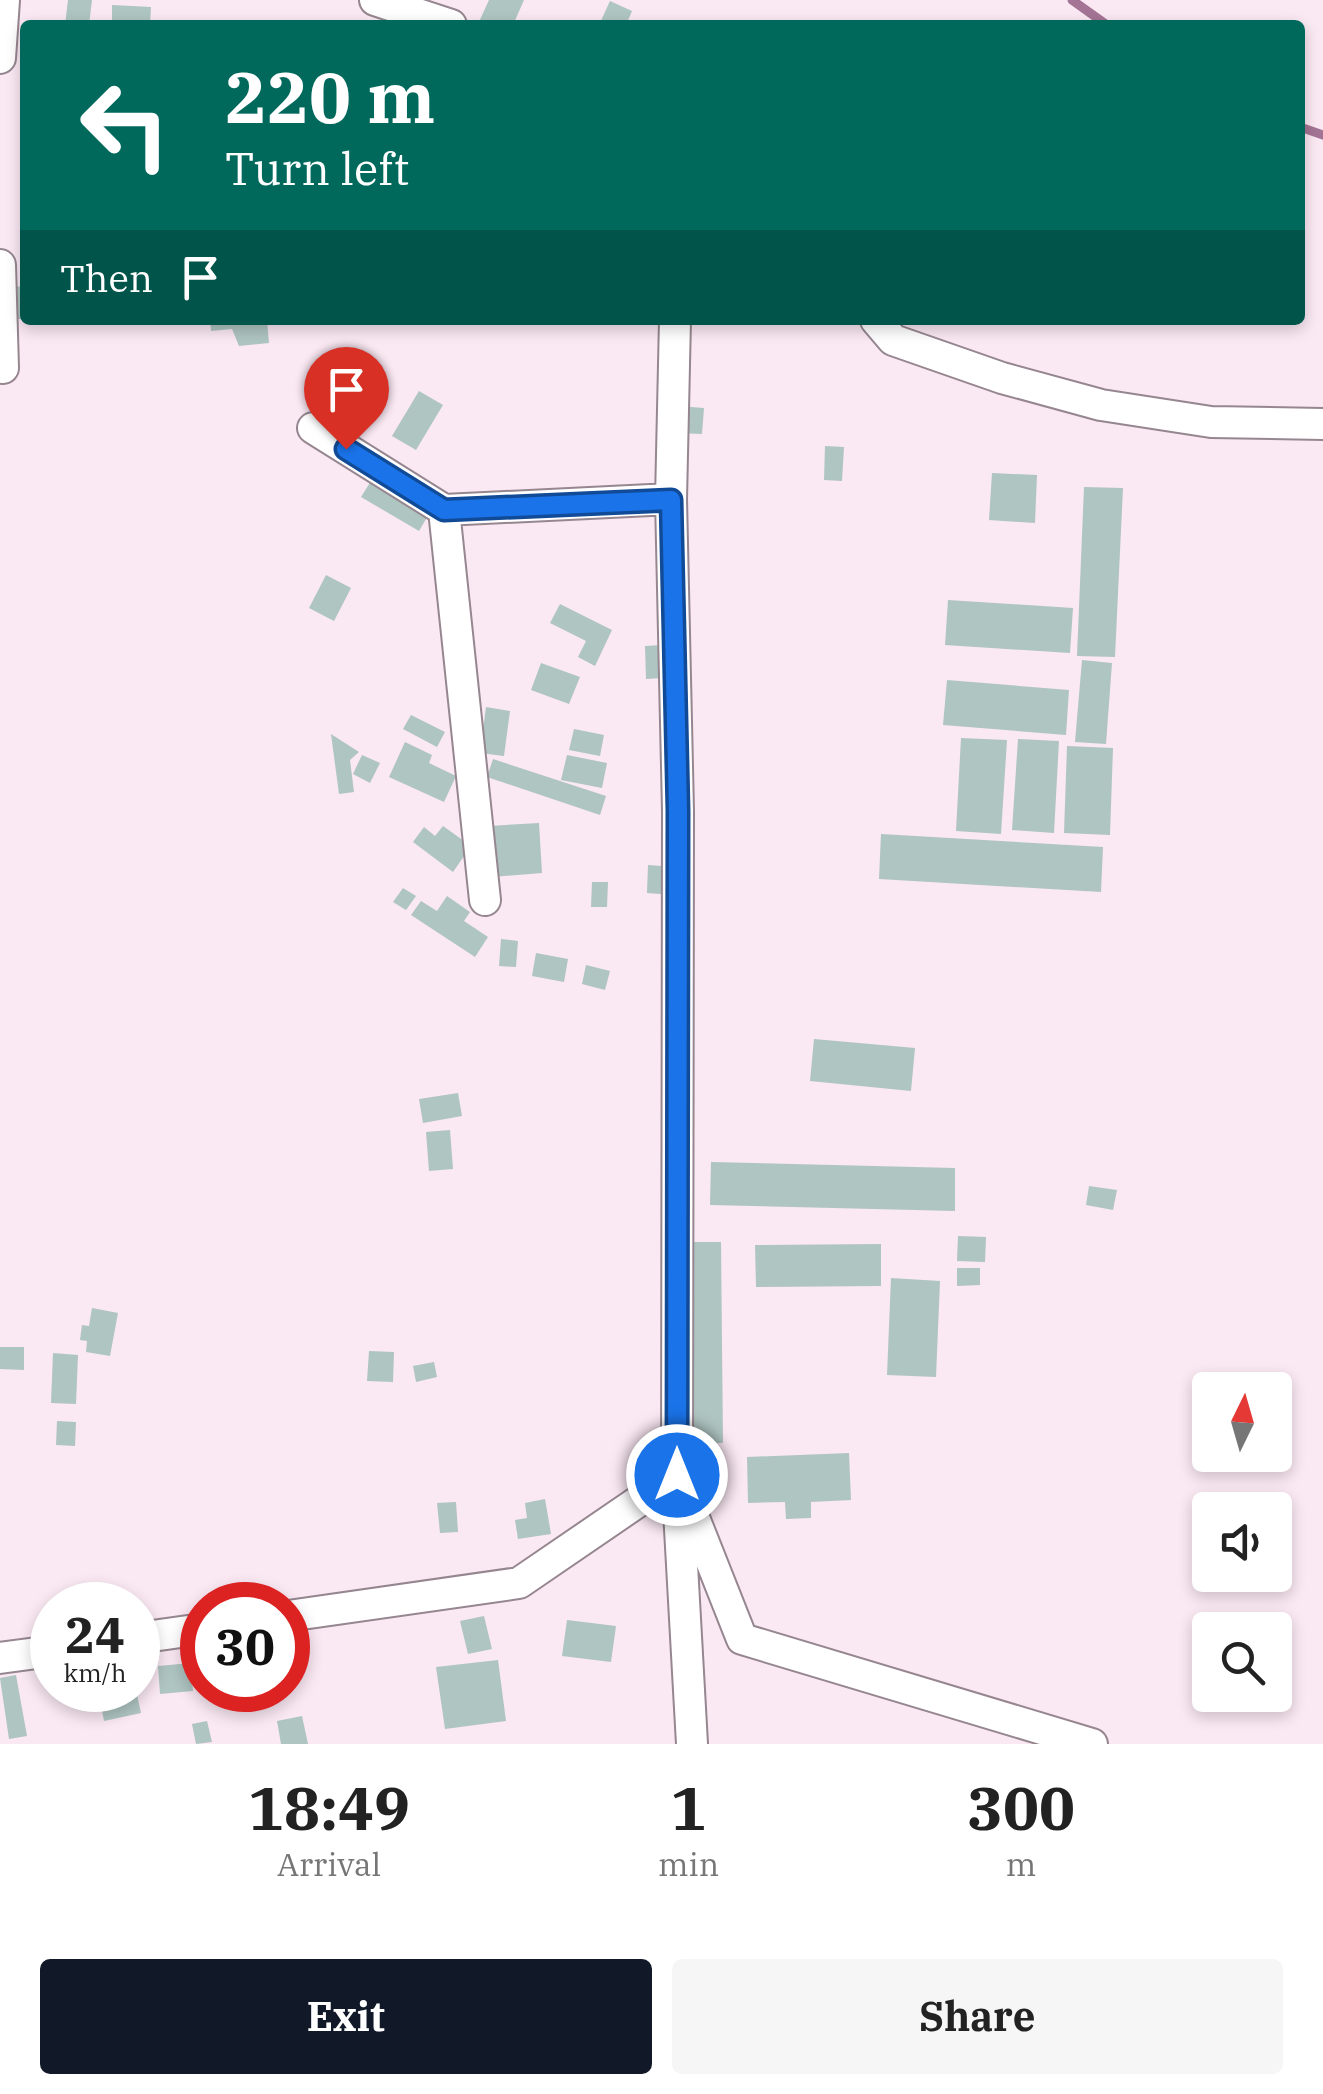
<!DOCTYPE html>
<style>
:root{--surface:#fff;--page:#f6f6f6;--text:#222;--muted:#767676;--accent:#111827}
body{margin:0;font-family:"IBM Plex Serif",serif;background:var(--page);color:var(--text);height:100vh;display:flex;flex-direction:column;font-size:38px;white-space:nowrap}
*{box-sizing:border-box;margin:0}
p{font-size:32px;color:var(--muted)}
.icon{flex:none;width:55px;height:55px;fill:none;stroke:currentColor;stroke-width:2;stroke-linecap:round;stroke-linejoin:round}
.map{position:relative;height:1744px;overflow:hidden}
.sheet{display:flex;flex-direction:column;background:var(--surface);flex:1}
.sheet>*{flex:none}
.banner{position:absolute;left:20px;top:20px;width:1285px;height:305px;border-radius:10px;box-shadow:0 5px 15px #0003;background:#00695c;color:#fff;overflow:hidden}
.needle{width:65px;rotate:5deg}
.controls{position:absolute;left:1192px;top:1372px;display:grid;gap:20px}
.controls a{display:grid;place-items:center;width:100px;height:100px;border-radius:10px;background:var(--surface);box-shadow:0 5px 15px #0003;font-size:50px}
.speed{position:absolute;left:30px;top:1582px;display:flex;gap:20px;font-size:50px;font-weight:700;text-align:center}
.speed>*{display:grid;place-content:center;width:130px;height:130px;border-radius:50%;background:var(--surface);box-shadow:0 5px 15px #0003;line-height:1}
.speed small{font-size:25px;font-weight:400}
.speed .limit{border:15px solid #d22;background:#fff;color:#111}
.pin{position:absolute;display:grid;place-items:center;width:85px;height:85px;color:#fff;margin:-102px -42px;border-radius:50% 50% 50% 0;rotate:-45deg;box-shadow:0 0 10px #0007}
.pin .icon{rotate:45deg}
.me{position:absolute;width:110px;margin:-55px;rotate:0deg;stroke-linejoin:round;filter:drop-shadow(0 0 8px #0008)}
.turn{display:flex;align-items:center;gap:35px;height:210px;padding:0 40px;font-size:45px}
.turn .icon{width:130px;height:130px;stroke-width:2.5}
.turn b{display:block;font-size:70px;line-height:85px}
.then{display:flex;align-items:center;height:95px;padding:0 40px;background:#0003;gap:20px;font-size:38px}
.eta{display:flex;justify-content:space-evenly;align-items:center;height:170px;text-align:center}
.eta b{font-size:60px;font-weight:700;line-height:70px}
.cta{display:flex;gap:20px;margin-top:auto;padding:20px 40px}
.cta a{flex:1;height:115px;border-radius:10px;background:var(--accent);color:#fff;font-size:40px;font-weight:700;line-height:115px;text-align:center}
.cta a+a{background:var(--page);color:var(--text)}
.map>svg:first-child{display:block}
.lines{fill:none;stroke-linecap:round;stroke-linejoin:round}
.stream{stroke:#a47494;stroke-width:9}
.building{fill:#afc5c1}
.minor-casing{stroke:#968690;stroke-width:34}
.minor{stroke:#fff;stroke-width:30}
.route-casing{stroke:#114b97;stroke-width:25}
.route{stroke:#1a73e8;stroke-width:18}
</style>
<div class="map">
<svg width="1323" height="1744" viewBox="0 0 1323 1744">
<rect width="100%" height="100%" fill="#fae8f3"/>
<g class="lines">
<path class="stream" d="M1072 0 1107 25
M1300 127 1323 135"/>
</g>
<path class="building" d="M68 0H92L89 25H65Z
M489 0H524L513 25H481L478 24Z
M610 1 632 11 626 25H599Z
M112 5 151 7 150 25H112Z
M25 286V319H13L12 287Z
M210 320H267L269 343 239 346 232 329 211 331Z
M419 391 443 405 416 450 392 436Z
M679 406 704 408 702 434 678 433Z
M825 446 844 447 842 481 824 480Z
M992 473 1037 475 1035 523 989 520Z
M371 481 429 514 419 531 361 497Z
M1084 487 1123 488 1115 657 1077 656Z
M326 575 351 588 334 621 309 608Z
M948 600 1073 608 1070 653 945 645Z
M560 604 612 630 595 666 578 657 586 641 550 623Z
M662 645 663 678 646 679 645 646Z
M1082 660 1112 663 1106 744 1075 742Z
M541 663 580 677 569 704 531 690Z
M947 680 1069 690 1066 735 943 725Z
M486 707 510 711 504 756 480 753Z
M411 715 445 732 437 747 403 729Z
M574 729 604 735 600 756 569 750Z
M331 734 359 752 350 760 354 792 339 794Z
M961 738 1007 740 1001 834 956 831Z
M1018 739 1059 741 1054 833 1012 830Z
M405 742 432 755 429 763 456 776 444 802 389 777Z
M1067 746 1113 748 1110 835 1064 833Z
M362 755 380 763 370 783 353 774Z
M567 755 607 763 602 788 561 780Z
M493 759 606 796 600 815 487 777Z
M539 823 542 873 493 877 489 826Z
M443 826 471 846 453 872 413 842 424 827 435 836Z
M881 834 1103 847 1101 892 879 879Z
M648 865 675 867 673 895 647 893Z
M592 882H608L607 907H591Z
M403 888 416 896 406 910 393 902Z
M447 896 470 912 464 921 488 937 475 957 411 915 421 901 437 911Z
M501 939 518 941 516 967 499 966Z
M536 953 568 959 564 982 532 976Z
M586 965 610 971 605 990 582 984Z
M814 1039 915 1048 911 1091 810 1081Z
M458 1093 462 1116 423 1123 419 1099Z
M450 1130 453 1169 429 1171 426 1132Z
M711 1162 955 1168V1211L710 1205Z
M1089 1186 1117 1190 1113 1210 1086 1205Z
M958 1236 986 1237 985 1262 957 1261Z
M685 1242H721L723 1443H687Z
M881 1244V1286L756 1287 755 1245Z
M957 1268H980V1285L957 1286Z
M891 1278 940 1281 936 1377 887 1375Z
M92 1308 118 1313 110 1356 86 1352 87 1341 80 1340 82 1325 89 1326Z
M0 1347H24V1370L0 1369Z
M369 1351 394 1352 393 1382 367 1381Z
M53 1353 78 1355 76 1404 51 1403Z
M434 1362 437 1377 416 1382 413 1366Z
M57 1421 76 1422 75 1446 56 1445Z
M849 1453 851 1500 811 1502V1518L786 1519 785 1502 748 1503 747 1457Z
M545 1499 551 1534 518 1539 515 1520 527 1518 525 1503Z
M456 1502 458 1532 440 1533 437 1503Z
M484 1616 492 1649 468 1654 460 1621Z
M567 1620 616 1626 611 1662 562 1656Z
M498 1660 506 1721 445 1729 436 1667Z
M191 1663 193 1691 160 1694 158 1666Z
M16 1675 27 1736 9 1739 0 1678Z
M64 1690H92L93 1697 65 1701Z
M127 1690H136L141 1713 104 1721 99 1695Z
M302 1716 308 1744H281L277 1721Z
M207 1721 212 1742 196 1744 192 1724Z"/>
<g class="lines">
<defs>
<path id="minor" d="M375 0 451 25
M0 58 4 0
M0 265 3 368
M675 320 671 499 678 811 677 1475 692 1744
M876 320 893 340 1002 378 1101 405 1211 422 1323 424
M313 428 444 510 671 499
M444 510 485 900
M288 1616 519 1583 677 1475 742 1639 1092 1744
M138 1638 202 1629
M0 1658 52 1651"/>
</defs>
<use href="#minor" class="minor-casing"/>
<use href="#minor" class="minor"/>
</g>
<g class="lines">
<defs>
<path id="route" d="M346 449 444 510 671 500 678 811 677 1475"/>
</defs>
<use href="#route" class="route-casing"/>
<use href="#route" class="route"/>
</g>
</svg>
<div class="controls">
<a><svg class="needle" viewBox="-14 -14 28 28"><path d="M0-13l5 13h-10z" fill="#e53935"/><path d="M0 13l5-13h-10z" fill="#767676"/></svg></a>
<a><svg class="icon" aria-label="sound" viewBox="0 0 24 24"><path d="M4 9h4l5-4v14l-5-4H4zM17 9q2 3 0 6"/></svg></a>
<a><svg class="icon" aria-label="search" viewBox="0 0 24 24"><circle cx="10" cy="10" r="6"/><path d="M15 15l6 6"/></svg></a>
</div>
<div class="speed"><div>24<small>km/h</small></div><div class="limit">30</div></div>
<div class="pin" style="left:346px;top:449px;background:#d93025"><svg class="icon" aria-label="arrive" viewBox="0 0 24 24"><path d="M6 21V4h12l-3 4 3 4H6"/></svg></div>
<svg class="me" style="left:677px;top:1475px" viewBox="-20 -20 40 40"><circle r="17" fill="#1a73e8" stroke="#fff" stroke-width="3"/><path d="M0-11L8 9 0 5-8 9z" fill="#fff"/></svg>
<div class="banner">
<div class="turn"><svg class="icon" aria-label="left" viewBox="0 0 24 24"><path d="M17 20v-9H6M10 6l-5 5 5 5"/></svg><div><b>220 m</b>Turn left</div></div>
<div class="then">Then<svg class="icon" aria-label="arrive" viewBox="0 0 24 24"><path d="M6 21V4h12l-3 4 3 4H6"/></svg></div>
</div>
</div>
<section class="sheet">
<div class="eta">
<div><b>18:49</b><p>Arrival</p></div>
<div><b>1</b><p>min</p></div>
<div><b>300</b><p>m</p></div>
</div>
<div class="cta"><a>Exit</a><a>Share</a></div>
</section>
